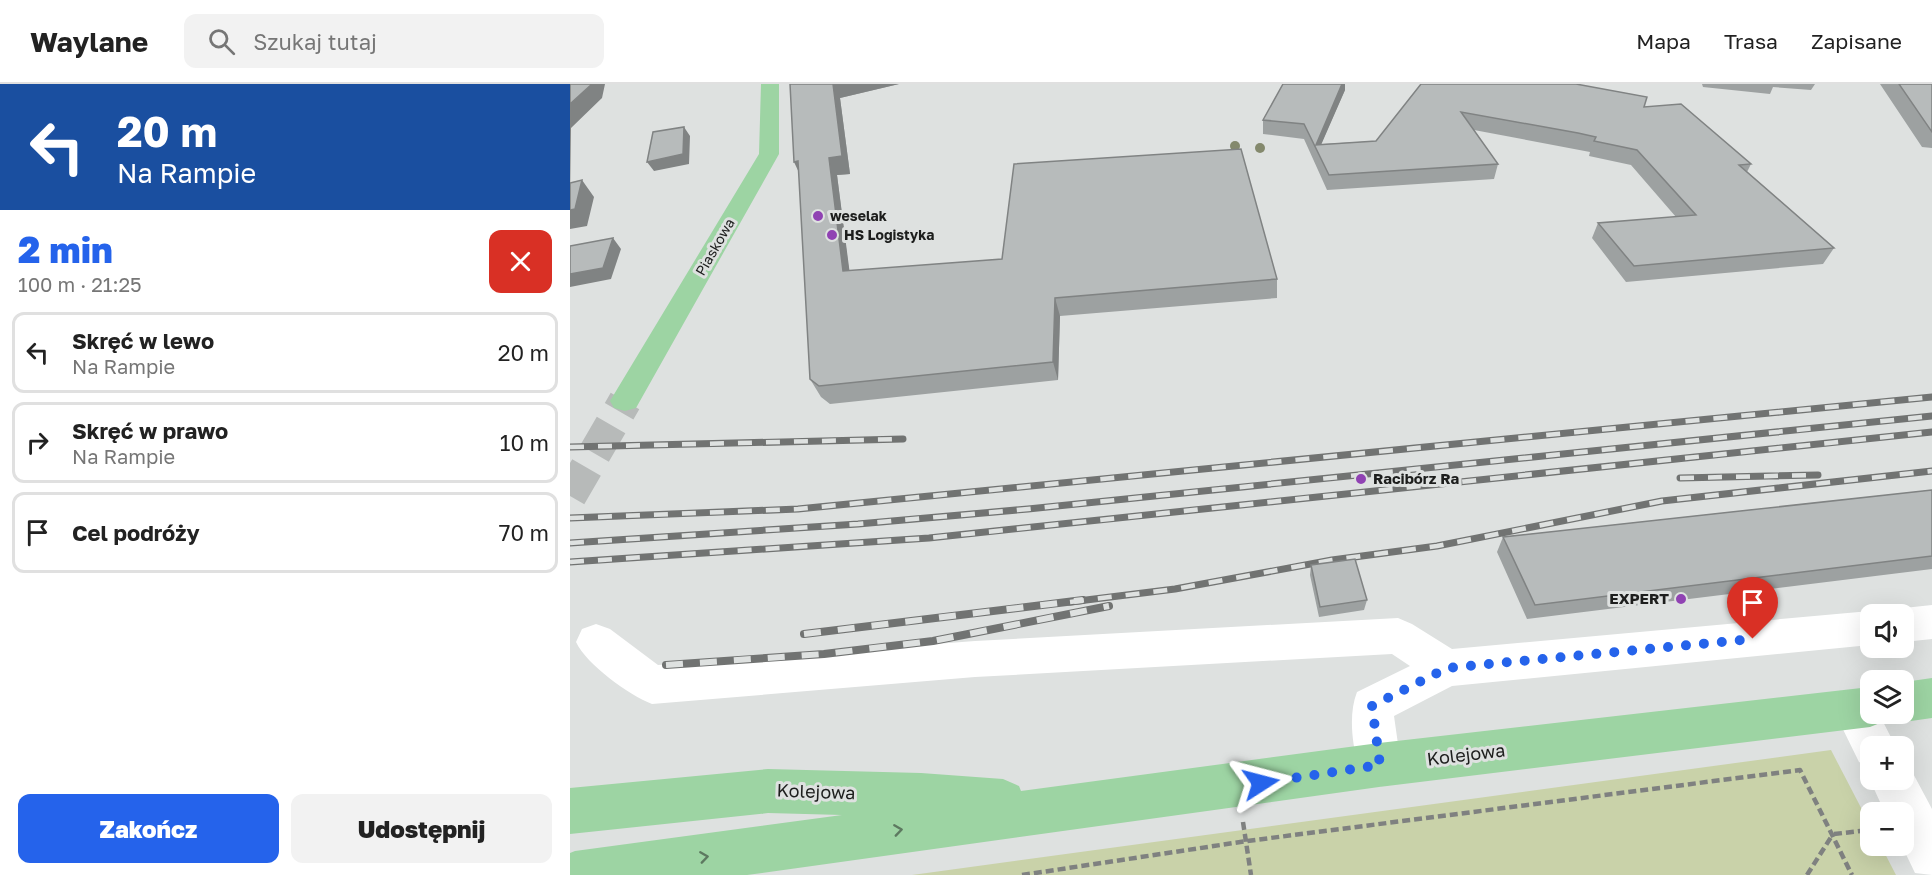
<!DOCTYPE html>
<html lang="pl">
<meta charset="utf-8">
<style>
:root{--surface:#fff;--page:#f2f2f2;--text:#222;--muted:#767676;--line:#e0e0e0;--accent:#2563eb}
body{margin:0;font-family:"Golos Text",sans-serif;background:var(--page);color:var(--text);height:100vh;display:flex;flex-direction:column;font-size:22px;white-space:nowrap}
*{box-sizing:border-box;margin:0}
p{font-size:20px;color:var(--muted)}
.icon{flex:none;width:33px;height:33px;fill:none;stroke:currentColor;stroke-width:2;stroke-linecap:round;stroke-linejoin:round}
.map{position:relative;flex:1;overflow:hidden}
.side{display:flex;flex-direction:column;background:var(--surface);width:570px}
.side>*{flex:none}
.banner{background:#1a4fa0;color:#fff;overflow:hidden}
.tools{position:absolute;left:1290px;top:520px;display:grid;gap:12px}
.tools a{display:grid;place-items:center;width:54px;height:54px;border-radius:12px;background:var(--surface);box-shadow:0 6px 24px #0002;font-size:30px}
.pin{position:absolute;display:grid;place-items:center;width:51px;height:51px;color:#fff;margin:-62px -26px;border-radius:50% 50% 50% 0;rotate:-45deg;box-shadow:0 0 6px #0007}
.pin .icon{rotate:45deg}
.me{position:absolute;width:66px;margin:-33px;rotate:81deg;stroke-linejoin:round;filter:drop-shadow(0 0 4px #0008)}
.turn{display:flex;align-items:center;gap:21px;height:126px;padding:0 18px;font-size:27px}
.turn .icon{width:78px;height:78px;stroke-width:2.5}
.turn b{display:block;font-size:42px;line-height:51px}
.round{display:grid;place-items:center;flex:none;width:63px;height:63px;border-radius:12px;background:var(--page)}
.summary{display:flex;align-items:center;justify-content:space-between;height:102px;padding:0 18px}
h1{font-size:36px;font-weight:800;line-height:45px;color:var(--accent)}
.button{display:flex;gap:12px;margin-top:auto;padding:12px 18px}
.button a{flex:1;height:69px;border-radius:12px;background:var(--accent);color:#fff;font-size:24px;font-weight:800;line-height:69px;text-align:center}
.button a+a{background:var(--page);color:var(--text)}
ul{padding:0;list-style:none}
li{display:flex;align-items:center;gap:18px;height:81px;margin:0 12px 9px;padding:0 6px;border:3px solid var(--line);border-radius:12px}
li div{flex:1}
li b{display:block;font-size:22px}
li em{font-style:normal}
header{display:flex;align-items:center;gap:36px;box-sizing:border-box;height:84px;padding:0 30px;background:var(--surface);border-bottom:2px solid var(--line)}
header strong{font-size:28px}
nav{display:flex;gap:33px;margin-inline-start:auto;font-size:21px}
.search{width:420px;height:54px;background:var(--page);display:flex;align-items:center;gap:15px;box-sizing:border-box;padding:0 21px;border-radius:12px;color:var(--muted);font-size:22px}
main{display:flex;flex:1;min-height:0}
.map>svg:first-child{display:block}
.green{fill:#c9d2a9}
.lines{fill:none;stroke-linecap:round;stroke-linejoin:round}
.major-tunnel{stroke:#b7bab9;stroke-width:33;stroke-dasharray:33 16;stroke-linecap:butt}
.path{stroke:#7f8180;stroke-width:4.5;stroke-dasharray:8 4;stroke-linecap:butt}
.minor{fill:#fff;fill-rule:evenodd}
.major{fill:#9dd4a3;fill-rule:evenodd}
.rail-far1-casing{stroke:#717372;stroke-width:7}
.rail-casing{stroke:#717372;stroke-width:8}
.rail-far1{stroke:#dee1e0;stroke-width:4.5;stroke-dasharray:14;stroke-linecap:butt}
.rail{stroke:#dee1e0;stroke-width:6;stroke-dasharray:17;stroke-linecap:butt}
.tree{fill:#84896d}
.wall{fill:#9da1a1}
.shaded-wall{fill:#808383}
.building{fill:#b7bbbb;stroke:#808383;stroke-width:1.5}
.oneway{stroke:#5d7960}
.route{stroke:#2563eb;stroke-width:10;stroke-dasharray:0 18}
.poi-dot{fill:#9042b3;stroke:#dee1e0;stroke-width:2}
.labels{text-anchor:middle;stroke-width:6;stroke-linejoin:round;paint-order:stroke}
.far-poi-label{font-size:14px;font-weight:bold;fill:#1d1e1d;stroke:#dee1e0;text-anchor:start}
.far-street-label{font-size:14px;fill:#1d1e1d;stroke:#dee1e0}
.poi-label{font-size:15px;font-weight:bold;fill:#1d1e1d;stroke:#dee1e0;text-anchor:start}
.near-street-label{font-size:18px;fill:#1d1e1d;stroke:#dee1e0}
</style>
<header>
<strong>Waylane</strong>
<div class="search"><svg class="icon" aria-label="search" viewBox="0 0 24 24"><circle cx="10" cy="10" r="6"/><path d="M15 15l6 6"/></svg>Szukaj tutaj</div>
<nav><a>Mapa</a><a>Trasa</a><a>Zapisane</a></nav>
</header>
<main>
<section class="side">
<div class="banner">
<div class="turn"><svg class="icon" aria-label="left" viewBox="0 0 24 24"><path d="M17 20v-9H6M10 6l-5 5 5 5"/></svg><div><b>20 m</b>Na Rampie</div></div>
</div>
<div class="summary"><div><h1>2 min</h1><p>100 m · 21:25</p></div><a class="round" style="background:#d93025;color:#fff"><svg class="icon" aria-label="close" viewBox="0 0 24 24"><path d="M6 6l12 12M18 6L6 18"/></svg></a></div>
<ul>
<li><svg class="icon" aria-label="left" viewBox="0 0 24 24"><path d="M17 20v-9H6M10 6l-5 5 5 5"/></svg><div><b>Skręć w lewo</b><p>Na Rampie</p></div><em>20 m</em></li>
<li><svg class="icon" aria-label="right" viewBox="0 0 24 24"><path d="M7 20v-9h11M14 6l5 5-5 5"/></svg><div><b>Skręć w prawo</b><p>Na Rampie</p></div><em>10 m</em></li>
<li><svg class="icon" aria-label="arrive" viewBox="0 0 24 24"><path d="M6 21V4h12l-3 4 3 4H6"/></svg><div><b>Cel podróży</b></div><em>70 m</em></li>
</ul>
<div class="button"><a>Zakończ</a><a>Udostępnij</a></div>
</section>
<div class="map">
<svg width="1362" height="791" viewBox="0 0 1362 791">
<rect width="100%" height="100%" fill="#dee1e0"/>
<path class="green" d="M1261 666 1300 741V762H1311L1326 791H342Z"/>
<g class="lines">
<path class="major-tunnel" d="M0 412 55 317"/>
<path class="path" d="M673 738 681 791
M1264 750 1300 746
M452 791 677 757 1230 686 1282 791
M1237 791 1263 750"/>
<path class="minor" d="M1362 521V555L1334 558V531H1319L1320 529 1334 524Z
M1300 527 1311 531H1300V561L882 602 824 632 831 681 824 696 809 703 794 696C783 672 777 633 787 608L840 582 822 570 405 593 82 620C59 611 17 581 6 558L12 545 26 540 40 545 88 581 405 557 828 534 842 540 882 565Z
M1284 605 1299 611 1300 630H1309L1326 663H1300V683L1289 678 1263 625 1269 611Z
M1334 679 1338 680 1362 725V791L1345 789 1332 762 1334 729H1315L1300 696H1334Z"/>
<path class="major" d="M191 0H209V70L66 324 55 327 44 324 40 317 189 70Z
M1362 594V634L1334 638 1319 632V630H1334V598Z
M1300 603V630H1318L1315 637 1300 643 809 703 177 791H0V769L5 767 272 731 198 729 0 750V704L198 685 351 689 433 695 449 702 451 707 809 659Z"/>
<defs>
<path id="rail-far1" d="M0 363 333 355
M1110 394 1248 391
M0 434 228 425 1362 313
M0 459 288 440 458 425 1362 332
M0 478 359 454 1362 348
M500 518 605 505 762 476 867 462 1092 417 1362 387"/>
<path id="rail" d="M234 550 513 516
M96 581 254 570 363 557 539 522"/>
</defs>
<use href="#rail-far1" class="rail-far1-casing"/>
<use href="#rail" class="rail-casing"/>
<use href="#rail-far1" class="rail-far1"/>
<use href="#rail" class="rail"/>
</g>
<g class="tree">
<circle cx="665" cy="62" r="5"/>
<circle cx="690" cy="64" r="5"/>
</g>
<path class="wall" d="M220 0H329L270 14 280 90 267 91 279 187 707 195V214L490 232 488 296 260 320 251 313 240 295 229 87Z
M713 0H775V6L751 60 806 57 851 0 1074 23 1181 80 1177 88 1264 164 1253 180 1056 198 1022 154 1028 139 1106 133 1061 81 1019 72 1020 68 904 46 928 80 924 95 757 106 734 55 693 50V36Z
M1132 0H1245L1241 6 1203 3 1200 10 1133 3Z
M1310 0H1362V64L1352 63Z
M1362 406V485L957 535 927 468 933 453Z
M741 481 797 516 794 526 749 533 740 491Z"/>
<path class="shaded-wall" d="M22 0H35L32 14 1 44 0 117V20Z
M263 0H329L270 14 280 90 267 91 282 206 273 187 259 74Z
M772 0H775V6L748 68 746 61Z
M114 43 120 52 119 80 84 87 77 78Z
M228 77 232 95 224 78Z
M12 96 24 113 17 142 0 145V126Z
M43 154 51 165 41 195 0 203V190Z
M485 214 490 232 488 296 483 278Z"/>
<path class="building" d="M0 0H22L0 20Z
M220 0H263L272 72 259 74 273 187 432 175 444 80 671 65 707 195 485 214 483 278 249 302 240 295 228 77 224 78Z
M713 0H772L746 61 806 57 851 0H1006L1077 13 1074 23 1111 20 1181 80 1169 81 1264 164 1064 182 1028 139 1126 131 1067 66 1024 57 1026 53 1008 49 891 28 928 80 759 91 734 40 693 36Z
M1329 0H1362V48Z
M114 43 113 70 77 78 83 48Z
M12 96 5 125 0 126V99Z
M43 154 33 184 0 190V162Z
M1362 406V472L965 521 933 453Z
M785 475 797 516 750 523 741 481Z"/>
<defs><path id="oneway-chevron" d="M-2-3.5L2.5 0L-2 3.5" fill="none" stroke-width="1.6" stroke-linecap="round" stroke-linejoin="round" transform="scale(1.5)"/></defs>
<g class="oneway">
<use href="#oneway-chevron" transform="translate(328 746) rotate(-8)"/>
<use href="#oneway-chevron" transform="translate(134 773) rotate(-8)"/>
</g>
<g class="lines">
<path class="route" d="M691 699 810 681 802 622 877 584 1183 555"/>
</g>
<g class="poi-dot">
<circle cx="248" cy="132" r="6"/>
<circle cx="262" cy="151" r="6"/>
<circle cx="791" cy="395" r="6"/>
<circle cx="1111" cy="515" r="6"/>
</g>
<g class="labels">
<g class="far-poi-label">
<text x="260" y="137">weselak</text>
<text x="274" y="156">HS Logistyka</text>
</g>
<g class="far-street-label">
<text transform="translate(145 163) rotate(-60)" y="5">Piaskowa</text>
</g>
<g class="poi-label">
<text x="803" y="400">Racibórz Ra</text>
<text x="1099" y="520" text-anchor="end">EXPERT</text>
</g>
<g class="near-street-label">
<text transform="translate(896 671) rotate(-7)" y="6">Kolejowa</text>
<text transform="translate(246 708) rotate(2)" y="6">Kolejowa</text>
</g>
</g>
</svg>
<div class="tools">
<a><svg class="icon" aria-label="sound" viewBox="0 0 24 24"><path d="M4 9h4l5-4v14l-5-4H4zM17 9q2 3 0 6"/></svg></a>
<a><svg class="icon" aria-label="layers" viewBox="0 0 24 24"><path d="M12 4l9 5-9 5-9-5zM3 14l9 5 9-5"/></svg></a>
<a>+</a>
<a>−</a>
</div>
<div class="pin" style="left:1183px;top:555px;background:#d93025"><svg class="icon" aria-label="arrive" viewBox="0 0 24 24"><path d="M6 21V4h12l-3 4 3 4H6"/></svg></div>
<svg class="me" style="left:691px;top:699px" viewBox="-20 -20 40 40"><path d="M0-17L14 15 0 8-14 15z" fill="#2563eb" stroke="#fff" stroke-width="4"/></svg>
</div>
</main>
